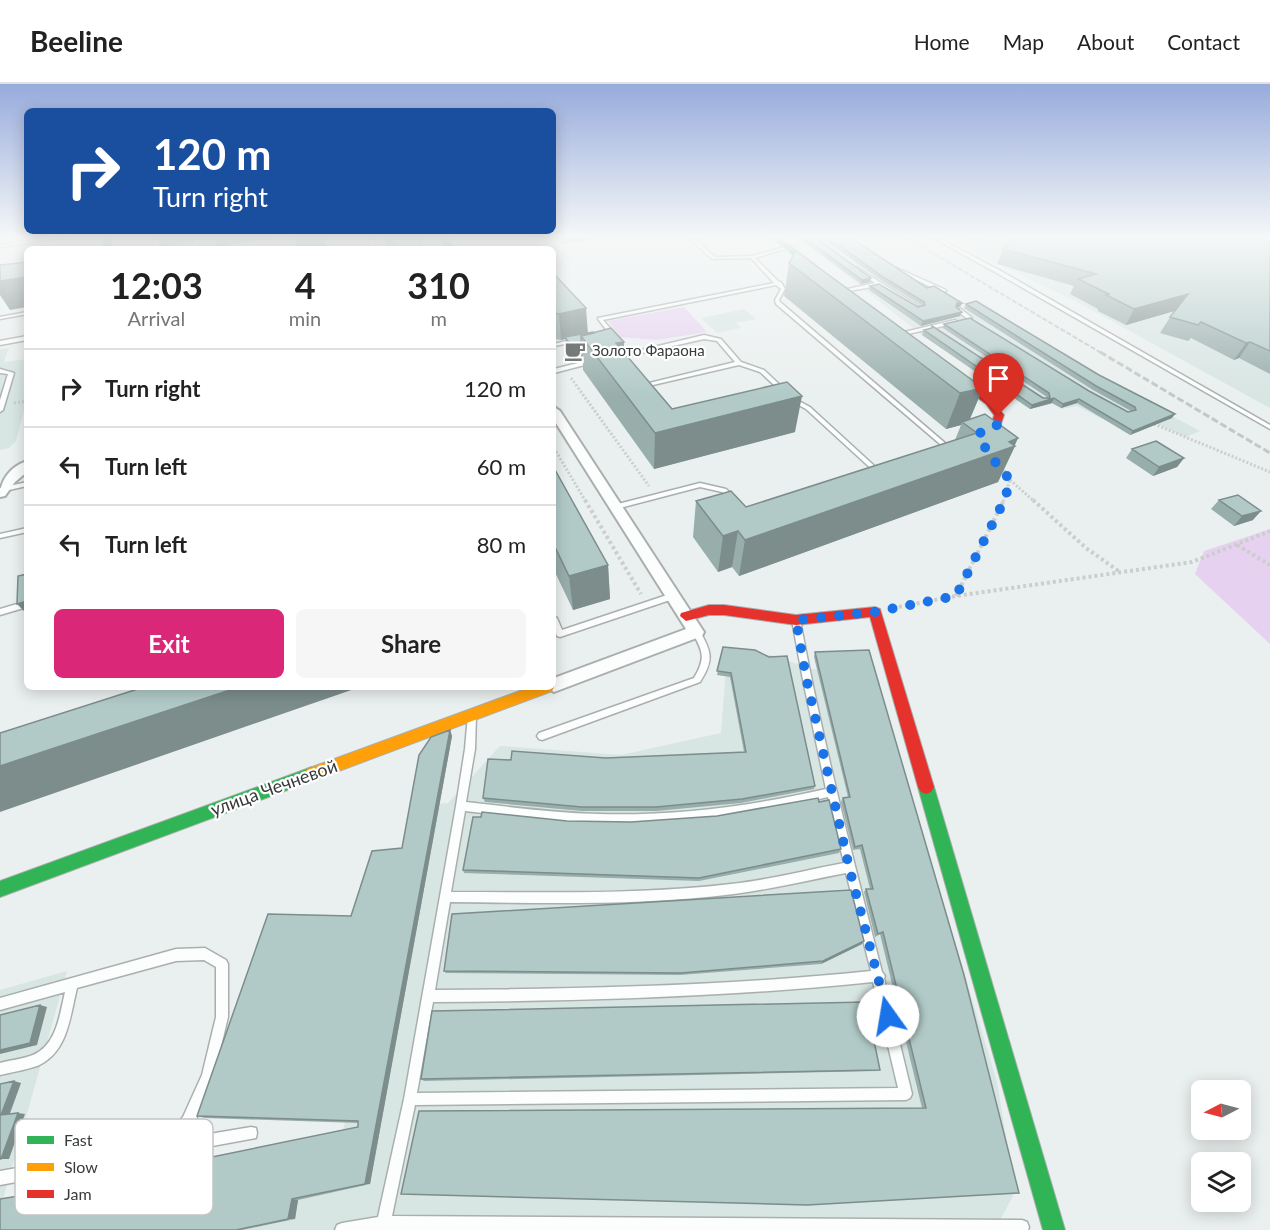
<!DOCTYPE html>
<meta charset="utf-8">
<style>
:root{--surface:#fff;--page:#f6f6f6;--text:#222;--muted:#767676;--line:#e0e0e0;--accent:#db2777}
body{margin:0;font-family:Lato,sans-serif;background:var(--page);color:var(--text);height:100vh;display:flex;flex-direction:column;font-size:22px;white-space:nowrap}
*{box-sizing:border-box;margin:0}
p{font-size:20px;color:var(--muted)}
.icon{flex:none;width:33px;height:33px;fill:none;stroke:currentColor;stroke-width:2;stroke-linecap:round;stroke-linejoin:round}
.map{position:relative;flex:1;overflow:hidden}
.sheet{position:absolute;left:24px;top:162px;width:532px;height:444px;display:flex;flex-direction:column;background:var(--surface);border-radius:9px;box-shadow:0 3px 15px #0003}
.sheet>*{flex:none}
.top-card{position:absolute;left:24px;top:24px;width:532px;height:126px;border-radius:9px;box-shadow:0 3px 15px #0003;background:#1a4fa0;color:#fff;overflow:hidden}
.needle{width:39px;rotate:264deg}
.buttons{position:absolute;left:1191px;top:996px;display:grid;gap:12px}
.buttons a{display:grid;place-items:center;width:60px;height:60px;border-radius:9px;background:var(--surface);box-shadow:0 3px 15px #0003;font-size:30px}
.pin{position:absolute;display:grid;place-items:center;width:51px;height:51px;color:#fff;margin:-62px -26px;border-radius:50% 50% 50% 0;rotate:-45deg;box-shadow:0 0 6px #0007}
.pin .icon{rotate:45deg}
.me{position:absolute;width:66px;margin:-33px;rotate:347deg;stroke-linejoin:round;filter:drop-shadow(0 0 4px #0008)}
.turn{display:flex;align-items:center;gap:21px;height:126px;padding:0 30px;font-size:27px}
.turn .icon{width:78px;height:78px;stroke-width:2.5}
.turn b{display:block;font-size:42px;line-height:51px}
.eta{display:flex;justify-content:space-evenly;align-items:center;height:102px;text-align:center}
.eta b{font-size:36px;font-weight:700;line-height:42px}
.action{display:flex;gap:12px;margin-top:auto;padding:12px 30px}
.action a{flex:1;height:69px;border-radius:9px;background:var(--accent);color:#fff;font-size:24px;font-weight:700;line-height:69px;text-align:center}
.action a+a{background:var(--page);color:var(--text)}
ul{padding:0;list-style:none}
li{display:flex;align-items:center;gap:18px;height:78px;padding:0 30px;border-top:2px solid var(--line)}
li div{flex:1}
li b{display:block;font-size:22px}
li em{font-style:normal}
header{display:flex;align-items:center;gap:36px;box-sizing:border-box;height:84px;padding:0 30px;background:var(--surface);border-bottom:2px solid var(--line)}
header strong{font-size:28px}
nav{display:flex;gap:33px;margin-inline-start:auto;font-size:21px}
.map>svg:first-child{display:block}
.built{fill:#d7e5e3}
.green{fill:#e7d1f0}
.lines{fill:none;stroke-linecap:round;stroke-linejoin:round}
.lane-casing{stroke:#aaafae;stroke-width:3}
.street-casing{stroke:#aaafae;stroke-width:4}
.fast-casing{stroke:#aaafae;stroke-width:2}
.slow-casing{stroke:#aaafae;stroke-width:2}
.jam-casing{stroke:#aaafae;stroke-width:2}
.path-far2{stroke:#cbcecd;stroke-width:2;stroke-dasharray:1.5 1.5;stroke-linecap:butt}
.path-far1{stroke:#cbcecd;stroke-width:3;stroke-dasharray:2 2;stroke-linecap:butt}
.path{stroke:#cbcecd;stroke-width:4;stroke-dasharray:3 3;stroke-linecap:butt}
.lane{fill:#fcfdfd;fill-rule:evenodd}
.street{fill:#fcfdfd;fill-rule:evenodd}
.fast{fill:#30b455;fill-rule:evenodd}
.slow{fill:#ff9f0a;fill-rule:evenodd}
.jam{fill:#e5322d;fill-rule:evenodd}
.rail-far1{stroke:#c5c6c6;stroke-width:2;stroke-dasharray:5 2;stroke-linecap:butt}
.rail{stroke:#c5c6c6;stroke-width:3;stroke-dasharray:7 3;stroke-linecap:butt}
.wall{fill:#98aeab}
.shaded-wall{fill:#7c8d8b}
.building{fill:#b1cac7;stroke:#7c8d8b;stroke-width:1.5}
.route{stroke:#1a73e8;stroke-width:10;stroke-dasharray:0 18}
.labels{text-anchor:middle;stroke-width:4.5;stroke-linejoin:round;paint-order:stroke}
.far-poi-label{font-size:15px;fill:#373c3b;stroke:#fff;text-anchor:start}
.street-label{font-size:18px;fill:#373c3b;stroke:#fff}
.key{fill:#fff;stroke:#c3c4c4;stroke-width:1.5}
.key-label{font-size:16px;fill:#373c3b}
</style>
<header>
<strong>Beeline</strong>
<nav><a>Home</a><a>Map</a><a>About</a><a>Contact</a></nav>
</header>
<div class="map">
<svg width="1270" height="1146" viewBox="0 0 1270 1146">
<rect width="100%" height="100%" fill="#eaf0ef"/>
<path class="built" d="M796 152H850L963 224 975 222 1101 295 1200 347 1186 353 1141 333 1108 338 1077 322 1062 325 1053 320 1030 325 922 251Z
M942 152H1270V324L1075 217Z
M744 225 756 235 736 239 741 244 717 249 701 234Z
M9 264 4 278 27 275V315L16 357 9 364 0 366V265Z
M771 571 812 585 842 587 873 583 997 998 1015 1108 995 1146H58L342 1050 374 923 419 722 448 719 500 662 621 671 721 649 726 585 739 575Z
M67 887 0 1126V906Z"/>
<path class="green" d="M684 223 707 248 657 256 620 253 608 237Z
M1270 445V560L1195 490 1204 467Z"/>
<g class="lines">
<defs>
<path id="lane" d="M62 152H76L0 163V161Z
M196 152H200L201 161 172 165H161L197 159Z
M368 152H372L377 165H373Z
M686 152H691L715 173 752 172 788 162V164L755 174 779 198H781L785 205 779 216 780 218 945 359 944 371 942 372 939 370 940 360 776 220 775 216 781 205 776 201 603 236 614 249 605 251V249L608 248 598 235V234L774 199 751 174 712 175Z
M929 152H935L999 186 1270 341V345L995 188Z
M857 183 881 199 922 224 918 225 878 202 843 208V206L875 199 855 185V184Z
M897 184 946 206V207L942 208 895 186V185Z
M957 225H961L972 234 968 235 957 227Z
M27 228V230L0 235V233Z
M955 236 958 238 957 239 899 252 896 250Z
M704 251 721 255 741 278 764 286 795 315 810 323 881 388V390H877L806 325 791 317 760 288 739 281 640 304 637 302 735 278 717 257 704 255 615 275 612 273Z
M27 252V256L0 261V257Z
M574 255 577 257 576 258 554 262V260Z
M594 275 596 276V278L554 289V285Z
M0 285 14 289 3 326 0 328V316L8 290 0 289Z
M27 398V402L0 408V404Z
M700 399 726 405 737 415 734 417 722 408 700 403 616 425 613 423 614 421Z
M27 444V448L0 454V450Z
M673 509 676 510 677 512 676 514 560 553 557 552 554 544V533L557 534 562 546Z
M27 517V523L0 531V525Z
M796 533 800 536C822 655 852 771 882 888L885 892 884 894 912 1010 910 1014 906 1016 415 1021 392 1132 1022 1136 1027 1138 1029 1143 1028 1146H335L337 1141 342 1139 378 1133 404 1015 456 722 465 665 468 631 469 628 472 627 475 628 476 631 475 665 466 718C510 723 554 729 599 730 675 732 752 722 826 705L803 596 792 536ZM828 713 844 779C806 786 769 796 731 800 638 811 545 808 451 808L465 727C510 732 556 739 602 740 678 741 754 731 828 713ZM846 789 871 887C726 902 580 905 435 906L450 818C544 819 639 822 734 810 772 805 809 796 846 789ZM873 898 898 1004 417 1009 433 918C580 917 727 913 873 898Z
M696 545 699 546C712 568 714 576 700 598L542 656 539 655 537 652 539 649 694 594C706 574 703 567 692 548Z
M205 864 226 876 228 880V933L214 992 193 1043 180 1055 251 1043 256 1044 257 1049 256 1054 0 1101V1087L159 1059 183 1033 202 991 216 933V883L204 876 176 877 77 904C70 932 68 969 37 982 25 986 12 988 0 991V979C11 976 23 975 33 971 57 961 60 929 65 908L0 926V914L176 865Z"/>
<path id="street" d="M554 323 560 327 704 548 702 552 554 608 547 603H554V594L686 545 554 336Z
M27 377V388L15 398 5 412 0 413C0 396 10 383 27 377Z"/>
<path id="fast" d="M105 152H111V165H103Z
M439 152H446L454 165H446Z
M770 152H778L825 189 818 191Z
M312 683 317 685 320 690 317 695 0 813V797Z
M926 696 931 698 934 703 1065 1146H1043L918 703 921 698Z"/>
<path id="slow" d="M554 602V603L552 607 312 697 307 695 304 690 307 685 531 603Z"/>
<path id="jam" d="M950 289H956L992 316 1004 331 1000 343 972 355H964V351L992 339 994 331 986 320 950 293Z
M709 521H724L796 531 875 523 880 525 934 703 931 708 926 710 921 708 918 703 870 533 796 541 724 531H709L686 537 680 532 681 529Z"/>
</defs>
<use href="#lane" class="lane-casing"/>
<use href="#street" class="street-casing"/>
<use href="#fast" class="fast-casing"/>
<use href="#slow" class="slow-casing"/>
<use href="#jam" class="jam-casing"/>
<path class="path-far2" d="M419 152 427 165
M745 152 757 161
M87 165 89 152"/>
<path class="path-far1" d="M571 294 649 402
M14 319 27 317
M1154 340 1270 388
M554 364 586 418
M1002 383 1010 396 1003 418
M1010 396 1035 418"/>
<path class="path" d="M585 416 641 510
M1033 416 1086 464 1120 488
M1237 461 1270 481
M956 512 1004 416
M893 524 956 512 1192 478 1270 447"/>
<use href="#lane" class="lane"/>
<use href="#street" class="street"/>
<use href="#fast" class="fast"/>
<use href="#slow" class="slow"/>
<use href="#jam" class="jam"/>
<path class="rail-far1" d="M904 152 1103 270"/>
<path class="rail" d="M1100 268 1270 369"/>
</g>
<path class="wall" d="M382 152H416L423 165H388Z
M556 152H589V156L562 160Z
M796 152H813L870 198 861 200Z
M819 152H848L927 204 962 219 960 223H957L960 232 921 242 869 206 870 202 918 223 923 222 882 197Z
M965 152H995L975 157Z
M1270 152V290L1239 274 1234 276 1191 254 1188 257 1160 249 1174 227 1126 241 1098 227V225L1070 210 1074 202 997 180 1003 165Z
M789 179 983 304 970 335 1018 354 1014 362H1015L998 398 739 492 732 483 718 488 693 453 696 417 746 423 955 356 961 341 946 345 784 212Z
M554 190 588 249 624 268 672 325 795 348 654 385 583 286V276L577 278 565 262V255L561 256 555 255 554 252Z
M966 220 1172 334 1130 351 1077 319 1061 324 1052 319 1030 325 922 251 924 246 931 244 932 242 1043 314H1047V313L943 244 944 240 1089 307 1128 328 1131 327 1093 306 964 224Z
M1132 365 1184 374 1177 383 1153 392 1126 374Z
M554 384 608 481 610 515 573 526 554 486Z
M1219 416 1253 436 1234 442 1211 425Z
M723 563 815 702 814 705 741 719 656 727H582L485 718 483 714 511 676 606 674 744 668 730 593 717 591Z
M815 568 1019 1109 922 1024 880 850 875 853 864 808 866 805H870L860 765 853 766 841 718 843 714 848 713 814 573Z
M450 646 452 652 370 1100 298 1116 295 1135 242 1146H0L31 1110 358 1043V1039L205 1034 197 1032 402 764Z
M819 718 841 765 839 769 699 797 464 789 463 786 567 737 631 738 717 732Z
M862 860 821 880 680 891 446 889 444 887Z
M880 986 877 987 424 997 421 995Z"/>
<path class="shaded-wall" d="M156 152H195L194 157 161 163Z
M217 152H287L227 161V165H216Z
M298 152H323L327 165H298L293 153Z
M562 152H589V156L562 160Z
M976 152H995L975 157Z
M27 190V223L10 226 0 211V197Z
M871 194 870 198 861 200 862 196Z
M1188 210 1178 226 1126 241 1134 225Z
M957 219H962L960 223H955Z
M586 224 588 250 565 253V255L561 256 559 230Z
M962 228 960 232 921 242 923 237Z
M624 258V292L616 259Z
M1250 258 1239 274 1234 276 1246 259Z
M582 268 583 276 577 278 576 269Z
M983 304 968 339 962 338 961 341 946 345 960 309Z
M802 312 795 348 654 385 655 349Z
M1054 314 1052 319 1030 325 1032 321Z
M1079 315 1077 319 1061 324 1063 320Z
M1175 330 1172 334 1130 351 1133 347Z
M1018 354 1014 363 1015 362 998 398 739 492 745 456Z
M1184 374 1177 383 1153 392 1159 383Z
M1261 427 1253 436 1234 442 1242 432Z
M738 447 732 483 718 488 723 452Z
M608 481 610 515 573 526 569 492Z
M27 517V530L17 520Z
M239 603H360L0 728V682Z
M450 646 452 652 370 1100H365Z
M864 857 862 860 821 880 823 877Z
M40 921 47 923 37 961 0 970V966Z
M14 997 21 999 9 1032 1 1031Z
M18 1029 25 1030 9 1075H1Z
M292 1115 298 1116 295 1135H288Z"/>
<path class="building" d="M200 152H217L216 165H200Z
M389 152H416L423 165H396Z
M802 152H813L871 194 862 196Z
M826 152H848L927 204 934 202 962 219H957L956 223 962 228 923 237 870 202 879 200 918 223 925 221 924 218 883 193Z
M1019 152H1270V267L1250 258 1246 259 1201 238 1198 241 1170 233 1188 210 1134 225 1106 211 1109 210 1078 195 1096 190 1003 165Z
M796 167 983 304 960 309 789 179Z
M27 178V190L26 193 0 197V181Z
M554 190 586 224 559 230 554 229Z
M976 217 1099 291 1175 330 1133 347 1079 315 1063 320 1054 314 1032 321 924 246 932 244V242L1043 314H1050L1049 309 944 240 970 234 1089 307 1128 328 1136 326 1135 323 1096 302 966 220Z
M611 244 624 258 616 259 672 325 787 298 802 312 655 349 581 252Z
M593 248 594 249 581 252 582 268 576 269 565 253Z
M985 330 1018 354 1009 358 1015 362 745 456 738 447 723 452 696 417 731 407 746 423 977 349 962 338Z
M1156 357 1184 374 1159 383 1132 365Z
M554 384 608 481 569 492 554 461Z
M1238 411 1261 427 1242 432 1219 416Z
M27 490V517L17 520 18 492Z
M723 563 755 566 769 573 787 572 815 702 742 715 656 723H582L483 714 488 675 511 676 512 667 606 674 746 668 731 589 717 587Z
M869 566 964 891 1019 1109 807 1121 401 1110 419 1027 926 1024 883 848 878 850 866 805H873L862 761 855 763 843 714 850 713 815 568Z
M144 603H239L0 682V649Z
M450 646 365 1100 292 1115 288 1135 236 1146H0V1115L31 1110 358 1043V1037L197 1032 268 830 351 832 372 767 402 764 419 671 431 653Z
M818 714 819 718 829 716 841 765 699 794 463 786 473 733H481L482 728 567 737 631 738 717 732Z
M851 806 864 857 823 877 681 889 444 887 452 830Z
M866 918 880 986 421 995 432 927Z
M40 921 30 959 0 966V931Z
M14 997 1 1031 18 1029 1 1075H0V1000Z"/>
<linearGradient id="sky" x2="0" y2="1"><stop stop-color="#97abdc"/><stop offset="0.49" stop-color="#f6f8f8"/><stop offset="1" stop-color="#f6f8f8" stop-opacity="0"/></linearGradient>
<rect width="1270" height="313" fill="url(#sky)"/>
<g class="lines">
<path class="route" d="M888 932 849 783 806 593 796 536 875 528 956 512 1005 415 1010 396 988 369 978 350 997 341 999 331"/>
</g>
<defs>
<symbol id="cafe-bare" viewBox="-9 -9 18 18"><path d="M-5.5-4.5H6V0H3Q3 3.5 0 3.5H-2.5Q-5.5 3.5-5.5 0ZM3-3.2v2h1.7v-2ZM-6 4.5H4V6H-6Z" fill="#767b7a" stroke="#fff" stroke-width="2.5" paint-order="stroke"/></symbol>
</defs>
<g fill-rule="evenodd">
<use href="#cafe-bare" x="560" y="252" width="30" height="30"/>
</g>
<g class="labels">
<g class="far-poi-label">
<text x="592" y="272">Золото Фараона</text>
</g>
<g class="street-label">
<text transform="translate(274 704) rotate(-20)" y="6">улица Чечневой</text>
</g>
</g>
<rect x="15" y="1035" width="198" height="96" rx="9" class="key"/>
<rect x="27" y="1052" width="27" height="8" fill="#30b455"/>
<rect x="27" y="1079" width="27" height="8" fill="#ff9f0a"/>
<rect x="27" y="1106" width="27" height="8" fill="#e5322d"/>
<g class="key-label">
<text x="64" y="1062">Fast</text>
<text x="64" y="1089">Slow</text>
<text x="64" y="1116">Jam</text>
</g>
</svg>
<div class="buttons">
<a><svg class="needle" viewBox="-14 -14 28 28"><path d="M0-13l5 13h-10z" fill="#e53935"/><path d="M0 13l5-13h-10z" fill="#767676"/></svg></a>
<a><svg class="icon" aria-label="layers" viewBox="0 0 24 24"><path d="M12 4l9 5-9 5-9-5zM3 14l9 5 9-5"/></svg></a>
</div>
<div class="pin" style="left:999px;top:331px;background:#d93025"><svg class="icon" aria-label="arrive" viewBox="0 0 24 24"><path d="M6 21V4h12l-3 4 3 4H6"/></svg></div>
<svg class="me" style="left:888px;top:932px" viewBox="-20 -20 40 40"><circle r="19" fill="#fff"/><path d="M0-13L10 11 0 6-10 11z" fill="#1a73e8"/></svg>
<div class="top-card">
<div class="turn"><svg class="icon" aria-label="right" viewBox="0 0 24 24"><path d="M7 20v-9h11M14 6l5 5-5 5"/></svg><div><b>120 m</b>Turn right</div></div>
</div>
<section class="sheet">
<div class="eta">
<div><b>12:03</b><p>Arrival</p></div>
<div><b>4</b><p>min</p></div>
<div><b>310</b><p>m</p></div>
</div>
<ul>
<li><svg class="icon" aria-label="right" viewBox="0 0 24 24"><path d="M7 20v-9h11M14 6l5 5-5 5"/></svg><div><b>Turn right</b></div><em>120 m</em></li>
<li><svg class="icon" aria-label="left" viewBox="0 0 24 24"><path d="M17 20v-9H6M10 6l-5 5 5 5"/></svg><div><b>Turn left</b></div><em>60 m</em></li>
<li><svg class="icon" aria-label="left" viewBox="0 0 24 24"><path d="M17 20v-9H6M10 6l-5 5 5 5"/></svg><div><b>Turn left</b></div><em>80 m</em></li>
</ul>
<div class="action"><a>Exit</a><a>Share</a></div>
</section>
</div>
